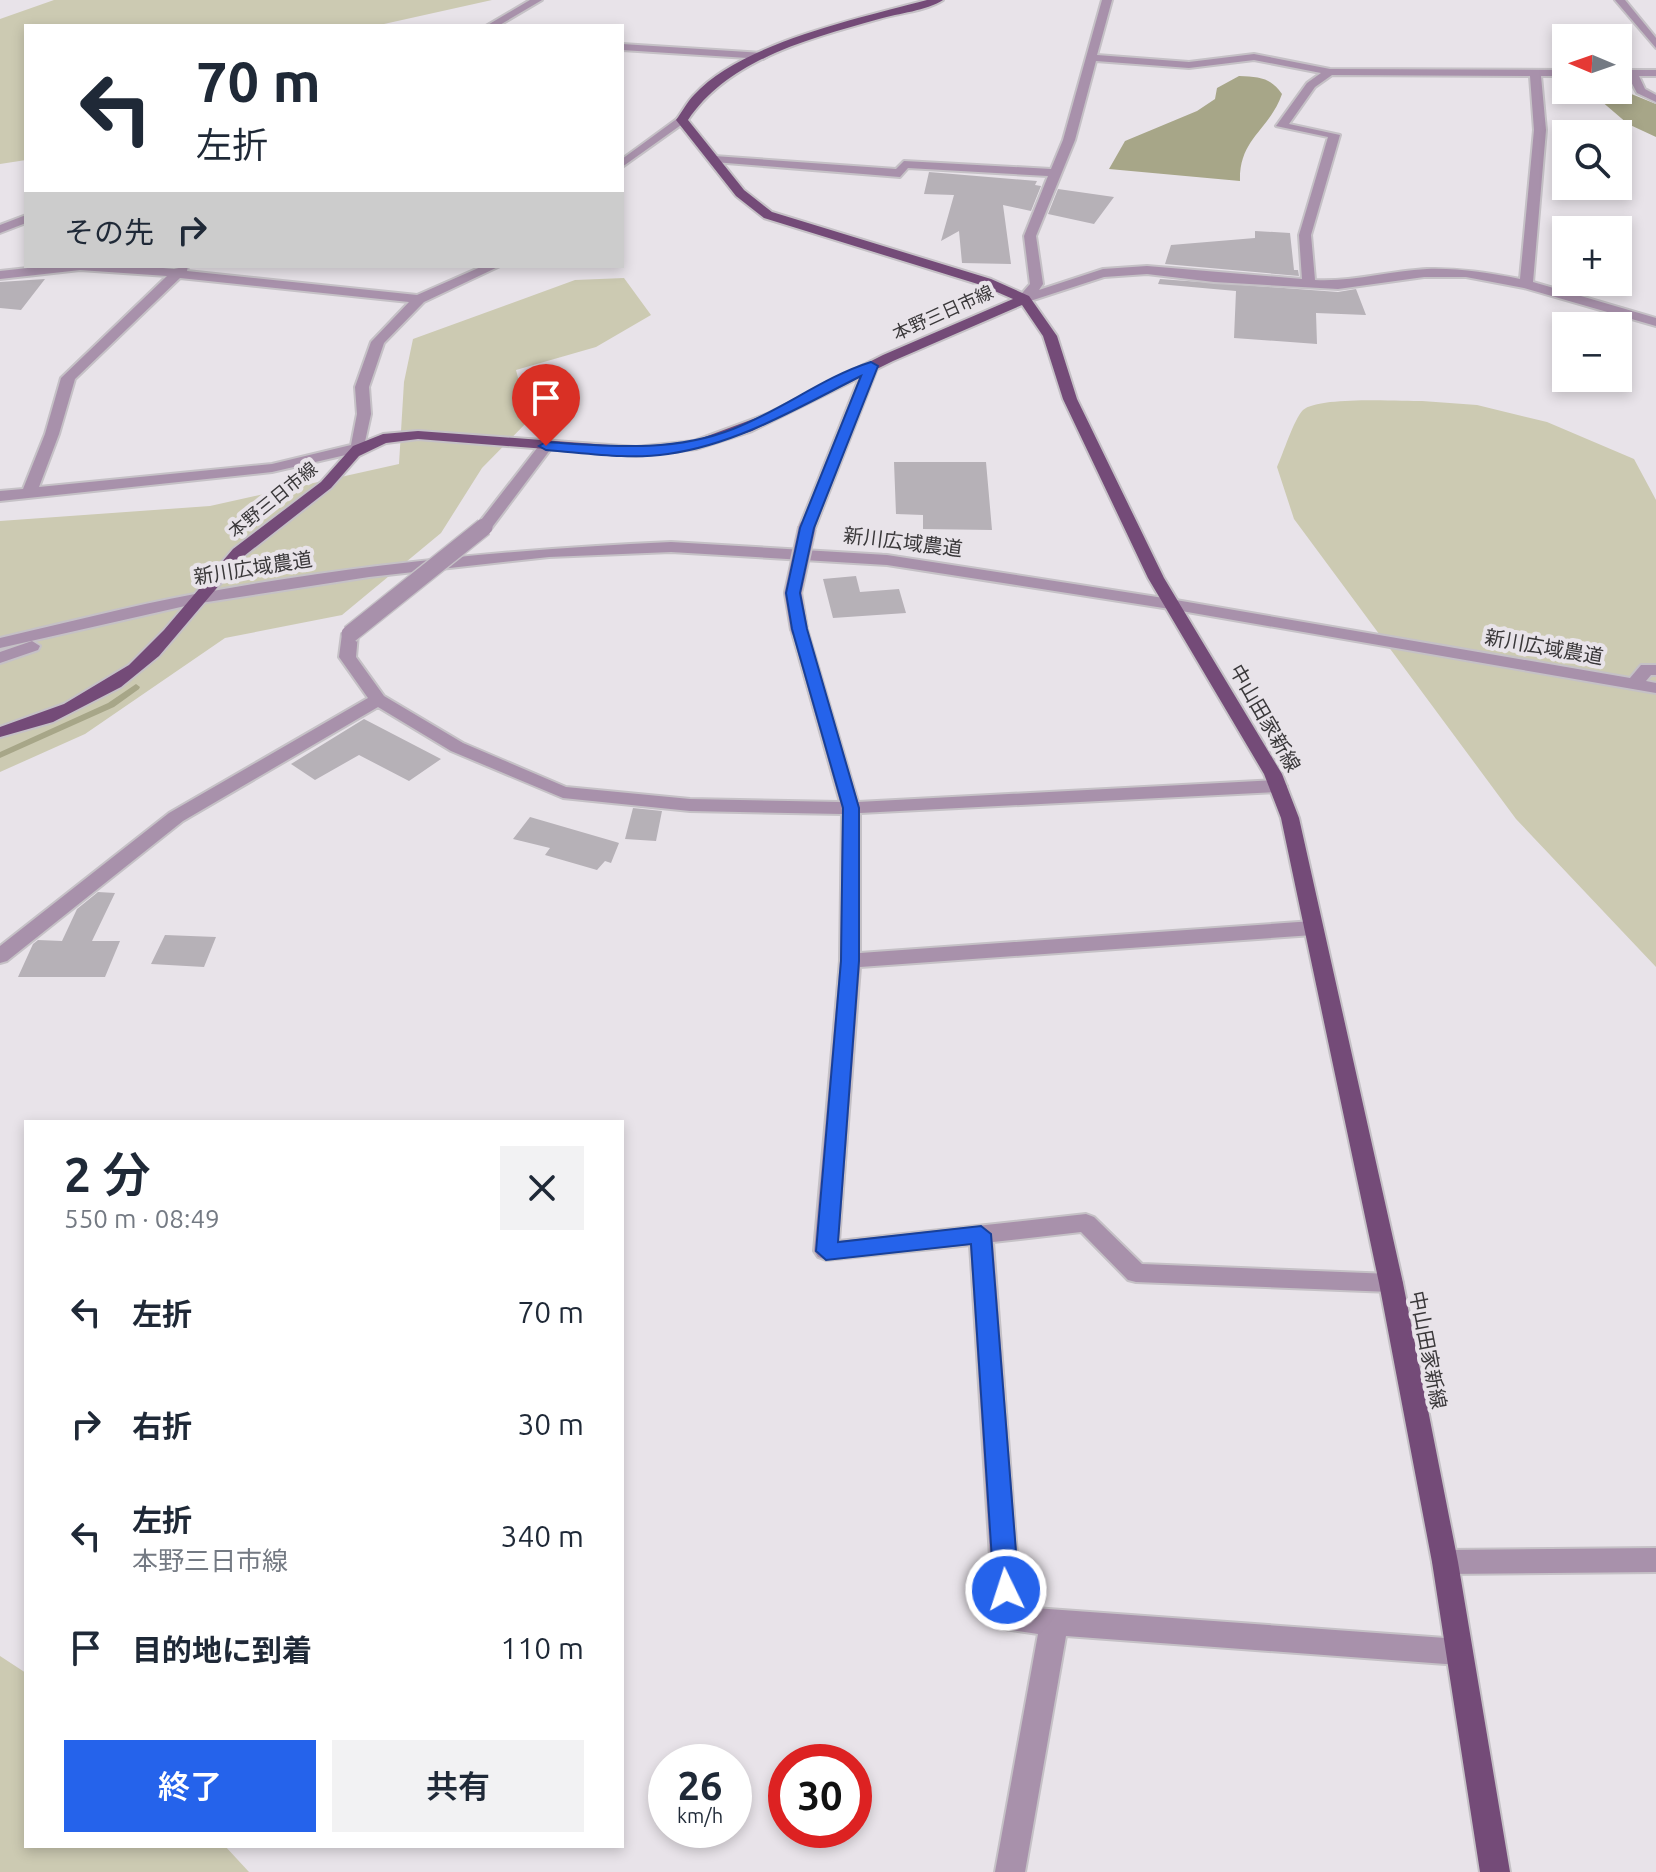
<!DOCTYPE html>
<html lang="ja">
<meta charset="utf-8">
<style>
:root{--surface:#fff;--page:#f2f2f3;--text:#1f2937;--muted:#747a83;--accent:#2563eb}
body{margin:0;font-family:Ubuntu,"Noto Sans JP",sans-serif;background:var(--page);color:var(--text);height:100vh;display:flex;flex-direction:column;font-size:30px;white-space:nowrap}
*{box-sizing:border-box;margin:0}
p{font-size:26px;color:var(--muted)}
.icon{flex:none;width:44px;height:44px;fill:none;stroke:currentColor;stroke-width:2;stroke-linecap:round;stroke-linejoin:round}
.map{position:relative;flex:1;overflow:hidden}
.details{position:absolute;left:24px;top:1120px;width:600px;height:728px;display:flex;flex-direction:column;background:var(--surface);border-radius:0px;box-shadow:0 4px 12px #0003}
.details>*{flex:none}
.guide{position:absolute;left:24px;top:24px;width:600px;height:244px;border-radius:0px;box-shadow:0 4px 12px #0003;background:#fff;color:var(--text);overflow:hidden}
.needle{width:52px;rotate:272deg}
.buttons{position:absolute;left:1552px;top:24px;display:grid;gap:16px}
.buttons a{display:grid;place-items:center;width:80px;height:80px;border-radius:0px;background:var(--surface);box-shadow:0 4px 12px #0003;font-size:40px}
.speed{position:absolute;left:648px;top:1744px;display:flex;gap:16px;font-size:40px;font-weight:700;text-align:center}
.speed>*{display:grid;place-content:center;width:104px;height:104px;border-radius:50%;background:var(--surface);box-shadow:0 4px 12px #0003;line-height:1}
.speed small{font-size:20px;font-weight:400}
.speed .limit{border:12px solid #d22;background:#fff;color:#111}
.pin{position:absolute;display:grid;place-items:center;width:68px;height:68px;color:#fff;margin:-82px -34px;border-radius:50% 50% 50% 0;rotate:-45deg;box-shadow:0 0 8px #0007}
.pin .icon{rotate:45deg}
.me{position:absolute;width:88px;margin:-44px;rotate:356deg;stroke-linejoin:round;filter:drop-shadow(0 0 6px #0008)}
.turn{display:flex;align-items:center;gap:28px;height:168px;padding:0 40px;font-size:36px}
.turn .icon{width:104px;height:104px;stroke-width:2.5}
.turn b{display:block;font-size:56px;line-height:68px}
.then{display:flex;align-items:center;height:76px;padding:0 40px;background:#0003;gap:16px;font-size:30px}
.round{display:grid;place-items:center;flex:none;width:84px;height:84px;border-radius:0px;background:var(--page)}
.headline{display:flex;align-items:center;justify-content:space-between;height:136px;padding:0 40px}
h1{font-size:48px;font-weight:600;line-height:60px}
.button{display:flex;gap:16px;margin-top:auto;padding:16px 40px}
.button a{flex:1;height:92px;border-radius:0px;background:var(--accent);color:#fff;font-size:32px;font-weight:600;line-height:92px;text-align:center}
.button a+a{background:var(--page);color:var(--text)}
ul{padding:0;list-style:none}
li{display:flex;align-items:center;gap:24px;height:112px;padding:0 40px}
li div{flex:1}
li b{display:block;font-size:30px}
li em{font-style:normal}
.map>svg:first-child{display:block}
.green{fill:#cccab2}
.water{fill:#a7a688}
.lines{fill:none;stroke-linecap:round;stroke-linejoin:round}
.stream{fill:#a7a688;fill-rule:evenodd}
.building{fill:#b6b1b7}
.minor-casing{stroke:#c5c1c6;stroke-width:4}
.major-casing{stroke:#c5c1c6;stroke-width:4}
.minor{fill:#a891ab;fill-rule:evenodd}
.major{fill:#744b78;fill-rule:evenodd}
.minor-bridge-casing{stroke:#c5c1c6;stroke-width:20;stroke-linecap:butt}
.minor-bridge{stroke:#a891ab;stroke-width:17}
.route{fill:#2563eb;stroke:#184099;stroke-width:2}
.labels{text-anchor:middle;stroke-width:8;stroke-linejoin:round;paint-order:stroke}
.far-street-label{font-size:18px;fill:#3a383a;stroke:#e8e3e9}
.street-label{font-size:20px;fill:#3a383a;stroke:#e8e3e9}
</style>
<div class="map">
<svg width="1656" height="1872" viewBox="0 0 1656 1872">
<rect width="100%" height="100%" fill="#e8e3e9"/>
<path class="green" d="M54 0H492L375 26H26V160L0 164V19Z
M624 278 651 315 596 347 516 370 529 420 482 468 441 533 342 615 225 638 85 734 0 772V521L210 506 399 464 404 382 413 339 575 280Z
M1422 401 1477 405 1547 422 1634 459 1656 500V967L1516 819 1294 519 1277 467C1283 454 1294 419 1303 410 1318 396 1400 401 1422 401Z
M0 1656 26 1673V1846H225L249 1872H0Z"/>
<path class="water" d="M1239 76C1259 77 1270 77 1282 94 1269 131 1239 138 1240 181L1109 169 1125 141 1197 111 1215 99 1217 88Z
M1624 91 1656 104V137L1628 124 1600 100 1603 93Z"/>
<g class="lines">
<path class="stream" d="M136 684 140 687 139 689 114 707 0 758V752L108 703Z"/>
</g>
<path class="building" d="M929 172 1037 181 1035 185 1041 186 1031 211 1003 205 1011 264 962 263 959 231 941 241 954 195 924 194Z
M1058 189 1114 197 1094 224 1048 214Z
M1255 231 1290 233 1294 270H1298L1299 276 1165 264 1171 245 1255 238Z
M45 279 21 310 0 308V282Z
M1160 279 1338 292 1356 289 1366 315 1316 313 1317 344 1234 338 1236 291 1158 284Z
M894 462H986L992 530 923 529V515L896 514Z
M856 576 860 592 899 589 906 613 833 618 823 579Z
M364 719 441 759 409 781 359 755 315 780 291 764Z
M633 808 662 811 656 841 625 839Z
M530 817 616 842 619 843 611 863 605 861 597 870 545 855 550 848 513 839Z
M98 892 115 893 92 941H120L105 977H18L33 944 38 940 62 941 77 909Z
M165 935 216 937 204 967 151 964Z"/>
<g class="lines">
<defs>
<path id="minor" d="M530 0H542L498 26H486Z
M1102 0H1112L1097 55 1189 62 1254 54 1330 69 1566 70V76H1541L1546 130 1533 282 1656 318V326L1524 288 1466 277H1424L1338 289 1214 282 1147 274 1104 277 1024 303 1017 299 1030 284 1024 236 1048 176 908 168 900 177 714 162 708 159 714 156 896 169 904 161 1051 169 1063 140ZM1254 60 1321 73 1307 83 1276 126 1328 137 1299 235 1302 279 1147 266 1103 269 1039 290 1043 284 1036 236 1075 140 1096 61 1189 68ZM1332 75 1530 76 1534 130 1520 279C1489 273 1459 268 1427 269 1389 271 1353 282 1315 280L1311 235 1340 135 1289 124 1315 87Z
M1615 0H1625L1656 38V48Z
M622 44 763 53 768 56 763 59 622 50Z
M1656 70V76H1639L1645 89 1656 95V102L1637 93 1628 76 1618 75 1622 70Z
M678 118 688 120 622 167V159Z
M26 215V223L0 233V225Z
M46 266H141L174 269 188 266 187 271 417 295 483 266H500L424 302 384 343 369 387 371 414 363 451 272 472 0 501V491L23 489 45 434 61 378 167 276 80 270 0 279V271ZM180 278 409 302 371 342 355 387 357 414 351 445 272 464 39 487 59 434 75 379Z
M871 362 878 366 815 528 807 533 801 531 799 528 864 366Z
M546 442 553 446 490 530H478V524L541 443Z
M671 542 887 555 1170 599 1630 678 1641 665H1656V675H1651L1646 681 1656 683V693L1170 609 887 565 671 552 549 557 369 577 194 604 0 648V638C65 623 130 606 195 594 352 565 512 549 671 542Z
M799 624 807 629 858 802 1278 780 1287 786 1278 792 860 813V953L1313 921 1323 928 1313 935 860 967 839 1241 1086 1214 1094 1217 1142 1264 1391 1274 1399 1276 1403 1283 1399 1290 1391 1292 1136 1282 1128 1280 1081 1232 993 1242 1021 1607 1459 1639 1469 1643 1473 1652 1469 1661 1459 1665 1066 1636 1025 1872H995L1038 1634 998 1628 994 1619 970 1245 826 1260 818 1257 814 1251 840 961 842 814 690 811 563 798 451 751 378 707 183 821 7 961 0 963V946L169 813 368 698 339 657 342 634 350 629 358 634 356 657 384 696 463 743 566 787 690 799 840 802 791 629Z
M32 641 40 646 38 650 0 663V652Z
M1656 1548V1572L1445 1574 1436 1570 1432 1562 1436 1554 1445 1550Z"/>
<path id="major" d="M927 0H943C926 11 899 13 879 19 811 38 729 59 688 120L744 190 772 212 991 279 1029 296 1057 336 1077 399 1164 578 1282 774 1299 818 1403 1283 1458 1562 1510 1872H1480L1432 1562 1379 1283 1281 818 1264 774 1148 578 1063 399 1043 336 1022 305 893 361 752 431 696 449 636 456 418 439 386 443 359 456 331 488 244 556 159 656 121 687 53 722 0 737V727L64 704 129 665 164 630 233 549 321 482 353 446 383 434 418 431 636 447 694 441 767 414 883 355 1013 299 981 285 764 218 736 196 676 120C682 112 687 102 694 95 741 43 860 18 927 0Z"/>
</defs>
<use href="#minor" class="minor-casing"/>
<use href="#major" class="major-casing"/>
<use href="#minor" class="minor"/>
<use href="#major" class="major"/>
<defs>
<path id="minor-bridge" d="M799 629 793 593 807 528
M350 634 484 527"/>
</defs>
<use href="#minor-bridge" class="minor-bridge-casing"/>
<use href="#minor-bridge" class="minor-bridge"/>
</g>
<path class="route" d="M871 362 878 366 814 528 800 593 807 629 859 808V961L838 1242 981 1226 991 1234 1019 1590 1015 1597 1006 1601 998 1597 994 1590 971 1244 826 1260 816 1251 841 961 843 808 792 629 786 593 800 528 861 376C799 407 738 444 668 454 628 460 586 453 546 450L539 446 546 442C610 446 672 453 733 429 781 411 823 377 871 362Z"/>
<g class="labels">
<g class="far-street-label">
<text transform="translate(943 313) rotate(-24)" y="6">本野三日市線</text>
<text transform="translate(273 500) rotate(-39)" y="6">本野三日市線</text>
</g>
<g class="street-label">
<text transform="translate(903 542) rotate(7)" y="7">新川広域農道</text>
<text transform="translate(253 568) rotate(-9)" y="7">新川広域農道</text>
<text transform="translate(1544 647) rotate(10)" y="7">新川広域農道</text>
<text transform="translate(1265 718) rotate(60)" y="7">中山田家新線</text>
<text transform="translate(1428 1350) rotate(79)" y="7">中山田家新線</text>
</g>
</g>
</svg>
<div class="buttons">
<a><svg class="needle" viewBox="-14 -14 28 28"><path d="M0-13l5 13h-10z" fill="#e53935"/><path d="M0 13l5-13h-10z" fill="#747a83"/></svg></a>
<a><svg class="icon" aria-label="search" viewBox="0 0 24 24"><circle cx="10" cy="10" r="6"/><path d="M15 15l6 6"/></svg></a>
<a>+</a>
<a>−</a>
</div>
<div class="speed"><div>26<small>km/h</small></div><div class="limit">30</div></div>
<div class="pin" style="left:546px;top:446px;background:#d93025"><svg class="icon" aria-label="arrive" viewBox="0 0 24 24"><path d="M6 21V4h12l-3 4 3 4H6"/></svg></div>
<svg class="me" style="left:1006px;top:1590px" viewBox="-20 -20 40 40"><circle r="17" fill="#2563eb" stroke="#fff" stroke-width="3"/><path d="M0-11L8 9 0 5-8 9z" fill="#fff"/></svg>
<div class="guide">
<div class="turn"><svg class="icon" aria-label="left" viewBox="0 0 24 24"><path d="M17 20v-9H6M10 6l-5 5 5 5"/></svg><div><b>70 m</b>左折</div></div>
<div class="then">その先<svg class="icon" aria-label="right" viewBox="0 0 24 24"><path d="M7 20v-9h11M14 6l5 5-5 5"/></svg></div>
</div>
<section class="details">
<div class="headline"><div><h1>2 分</h1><p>550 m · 08:49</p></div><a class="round"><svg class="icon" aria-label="close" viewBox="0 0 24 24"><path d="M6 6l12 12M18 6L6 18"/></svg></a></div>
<ul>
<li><svg class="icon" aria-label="left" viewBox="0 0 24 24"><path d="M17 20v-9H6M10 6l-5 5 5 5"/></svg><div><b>左折</b></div><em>70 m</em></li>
<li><svg class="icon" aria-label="right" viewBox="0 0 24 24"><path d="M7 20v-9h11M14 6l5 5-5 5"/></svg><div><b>右折</b></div><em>30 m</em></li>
<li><svg class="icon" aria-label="left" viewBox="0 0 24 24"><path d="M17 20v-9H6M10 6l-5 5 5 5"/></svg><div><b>左折</b><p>本野三日市線</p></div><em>340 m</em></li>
<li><svg class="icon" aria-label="arrive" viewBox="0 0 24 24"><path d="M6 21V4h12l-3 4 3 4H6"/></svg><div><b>目的地に到着</b></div><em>110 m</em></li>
</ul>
<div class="button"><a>終了</a><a>共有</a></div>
</section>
</div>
